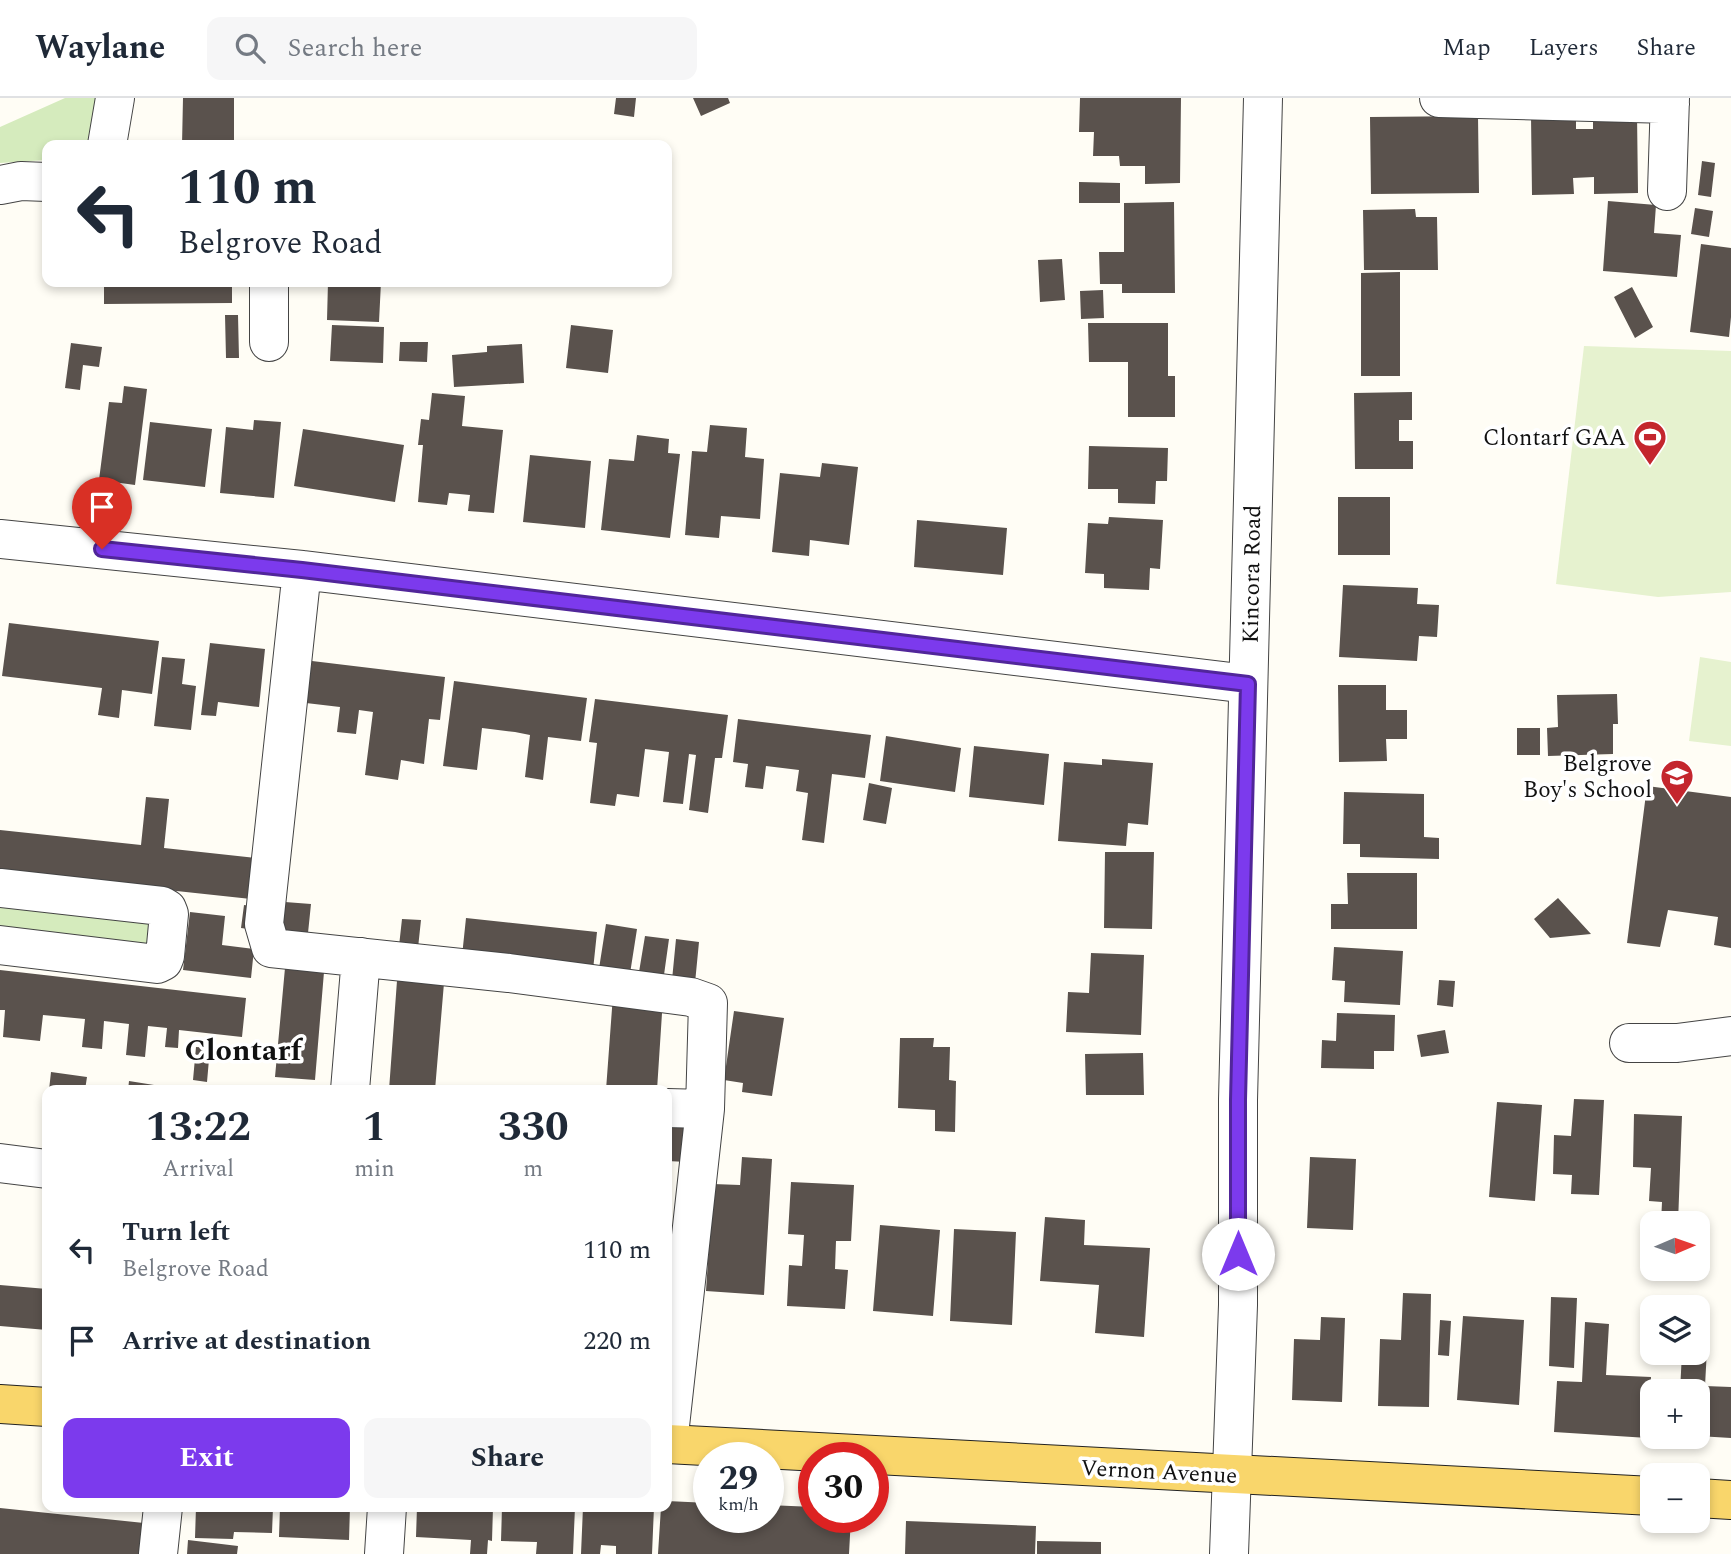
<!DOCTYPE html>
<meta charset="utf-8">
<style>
:root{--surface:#fff;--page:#f6f6f7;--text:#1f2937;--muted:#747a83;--line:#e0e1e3;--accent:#7c3aed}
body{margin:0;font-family:Spectral,serif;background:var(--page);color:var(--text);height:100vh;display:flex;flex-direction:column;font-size:26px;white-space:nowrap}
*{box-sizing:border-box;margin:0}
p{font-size:23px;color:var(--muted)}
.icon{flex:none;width:38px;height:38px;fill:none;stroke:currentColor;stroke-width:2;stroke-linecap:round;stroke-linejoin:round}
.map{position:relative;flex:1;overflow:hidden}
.sheet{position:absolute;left:42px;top:987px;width:630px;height:427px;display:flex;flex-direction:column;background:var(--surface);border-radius:14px;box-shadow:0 4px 10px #0003}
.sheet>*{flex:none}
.guide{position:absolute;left:42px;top:42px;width:630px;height:147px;border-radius:14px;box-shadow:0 4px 10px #0003;background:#fff;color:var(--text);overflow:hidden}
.needle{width:46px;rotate:88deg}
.tools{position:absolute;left:1640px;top:1113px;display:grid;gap:14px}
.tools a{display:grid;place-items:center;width:70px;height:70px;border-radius:14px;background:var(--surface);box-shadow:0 4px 10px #0003;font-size:35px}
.speed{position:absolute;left:693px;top:1344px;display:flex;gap:14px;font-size:35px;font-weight:700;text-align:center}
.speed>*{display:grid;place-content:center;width:91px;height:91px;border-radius:50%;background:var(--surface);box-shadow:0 4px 10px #0003;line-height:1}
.speed small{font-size:18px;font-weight:400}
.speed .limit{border:10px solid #d22;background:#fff;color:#111}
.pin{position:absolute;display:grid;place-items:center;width:60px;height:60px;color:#fff;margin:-72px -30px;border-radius:50% 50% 50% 0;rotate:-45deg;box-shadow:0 0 7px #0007}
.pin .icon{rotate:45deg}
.me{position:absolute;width:77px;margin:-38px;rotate:0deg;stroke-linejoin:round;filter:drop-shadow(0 0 5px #0008)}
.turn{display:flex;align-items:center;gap:24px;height:147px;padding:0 21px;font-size:32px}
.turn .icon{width:91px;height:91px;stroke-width:2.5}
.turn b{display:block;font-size:49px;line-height:60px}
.eta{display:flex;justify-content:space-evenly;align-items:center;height:119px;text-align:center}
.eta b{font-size:42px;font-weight:700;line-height:49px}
.action{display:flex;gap:14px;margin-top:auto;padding:14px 21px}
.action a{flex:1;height:80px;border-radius:14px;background:var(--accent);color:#fff;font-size:28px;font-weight:700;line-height:80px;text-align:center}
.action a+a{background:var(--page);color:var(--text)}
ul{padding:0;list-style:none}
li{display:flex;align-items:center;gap:21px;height:91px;padding:0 21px}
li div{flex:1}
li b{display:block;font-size:26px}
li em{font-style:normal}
header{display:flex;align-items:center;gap:42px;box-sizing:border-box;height:98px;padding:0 35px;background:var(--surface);border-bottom:2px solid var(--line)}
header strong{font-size:33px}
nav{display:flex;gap:38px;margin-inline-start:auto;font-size:24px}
.search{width:490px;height:63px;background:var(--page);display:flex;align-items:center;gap:18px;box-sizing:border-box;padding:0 24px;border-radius:14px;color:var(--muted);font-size:26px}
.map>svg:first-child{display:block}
.green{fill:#d5ebbd}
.pitch{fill:#e6f2cf}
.building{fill:#5a524d}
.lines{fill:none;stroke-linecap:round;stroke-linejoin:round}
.minor-casing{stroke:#444;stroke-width:40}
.major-casing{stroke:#222;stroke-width:40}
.minor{stroke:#fff;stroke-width:38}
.major{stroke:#f9d66b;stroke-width:38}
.route-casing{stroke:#51269a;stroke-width:18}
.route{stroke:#7c3aed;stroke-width:12}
.labels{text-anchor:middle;stroke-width:7;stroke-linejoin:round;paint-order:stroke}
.poi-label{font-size:23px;fill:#111;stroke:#fff;text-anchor:end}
.street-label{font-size:23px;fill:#111;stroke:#fff}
.district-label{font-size:30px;font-weight:bold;fill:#111;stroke:#fff}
</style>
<header>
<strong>Waylane</strong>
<div class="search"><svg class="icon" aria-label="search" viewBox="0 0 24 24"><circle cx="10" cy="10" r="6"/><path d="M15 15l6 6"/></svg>Search here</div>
<nav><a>Map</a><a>Layers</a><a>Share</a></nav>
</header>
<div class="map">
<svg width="1731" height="1456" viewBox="0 0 1731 1456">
<rect width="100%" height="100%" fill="#fffdf5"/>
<path class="green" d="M65 0H99L91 47H47V62L0 65V29Z
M0 797 153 814 150 857 0 838Z"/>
<path class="pitch" d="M1584 248 1731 253V494L1658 499 1556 486Z
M1700 559 1731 564V648L1689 643Z"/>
<path class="building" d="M183 0H234V47H182Z
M616 0H636L634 19 614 16Z
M693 0H728L730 5 701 18Z
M1080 0H1181L1180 85 1145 86V68H1120L1119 58H1093L1094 34H1079Z
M1637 16 1638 95 1594 96V79L1573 80 1574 96 1532 97 1531 18 1576 17V31H1593V17Z
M1478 18 1479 95 1371 96 1370 19Z
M1702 63 1715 65 1711 99 1698 97Z
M1079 84 1120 85V105H1079Z
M1608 103 1656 107 1654 135 1681 137 1677 179 1603 173Z
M1174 104 1175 195H1122V186H1100L1099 154H1124V105Z
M1695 110 1713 113 1709 139 1691 136Z
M1415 111 1416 119H1437L1438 172H1364L1363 112Z
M1701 146 1731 150V219L1729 239 1690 234Z
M1062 161 1065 202 1040 204 1038 162Z
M1400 174V278H1361V175Z
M104 184H232V205L104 206Z
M328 184H381L379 224 327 222Z
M1632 189 1653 229 1635 240 1614 199Z
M1103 192 1104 220 1081 221 1080 193Z
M225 217H238L239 260H226Z
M1088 225H1168V278H1175V319H1128V264H1089Z
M332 227 384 229 383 265 330 263Z
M571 227 613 232 608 275 566 270Z
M400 244H428L427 264 399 263Z
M71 245 102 249 99 269 83 267 80 292 65 290Z
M522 246 524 285 454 289 452 257 487 254V248Z
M124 288 147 291 135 387 99 382 109 304 122 305Z
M1412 294V322H1399V343H1413V371H1355L1354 295Z
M432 295 465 298 462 328 503 332 494 415 468 413 470 397 449 395 447 407 418 404 423 347H418L421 321 429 322Z
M254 322 281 324 274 400 220 395 226 329 253 332Z
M150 324 212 331 205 389 143 382Z
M710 327 747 330 745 359 764 361 760 421 721 418 719 440 685 437 692 353 707 354Z
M303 331 404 347 395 404 294 388Z
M637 337 669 341 668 355 680 356 670 440 601 432 609 361 634 363Z
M1089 348 1168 350 1167 383H1156L1155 406 1118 405V391H1088Z
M530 357 591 363 585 430 523 424Z
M822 365 858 369 849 447 810 442 809 458 772 454 780 375 820 379Z
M1338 399H1390V457H1338Z
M1109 419 1163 422 1160 471 1150 470 1149 492 1104 490V476L1085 475 1088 425 1108 426Z
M917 422 1007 430 1003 477 914 469Z
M1343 487 1418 490 1417 506 1439 507 1437 539 1419 538 1417 563 1339 559Z
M9 525 159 543 152 596 122 592 119 620 98 617 102 590 2 578Z
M210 545 265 551 259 609 218 604 216 618 201 617Z
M162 559 185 561 182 586 196 588 191 632 154 628Z
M312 563 445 579 440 622 429 621 424 666 401 662 398 682 365 677 373 614 359 612 356 636 337 634 340 609 306 605Z
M454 583 587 600 581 643 548 639 543 682 525 679 530 637 515 634 482 630 477 672 443 668Z
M1338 587H1386V612H1407V641H1386L1387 663 1339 664Z
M1617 596 1618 626H1613V656L1548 658 1547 630 1558 629 1557 597Z
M595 601 728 617 722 660H715L708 715 689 712 696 657 689 656 683 706 663 704 669 654 645 651 639 699 617 696 615 708 590 705 597 645 589 644Z
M738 621 871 637 865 680 832 676 824 745 802 742 808 695 796 693 799 672 766 668 763 691 745 689 748 666 733 664Z
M1517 630H1540V657H1517Z
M886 638 961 650 955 694 880 683Z
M974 648 1049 656 1044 707 969 699Z
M1102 661 1153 665 1148 727 1128 725 1126 748 1058 743 1064 664 1102 667Z
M869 685 892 690 886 726 863 722Z
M1647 688 1731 699V850L1714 847 1718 819 1668 812 1660 849 1627 845Z
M1344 694 1424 696V739L1439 740V761L1360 759V746H1343Z
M146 699 169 701 164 750 256 760 251 801 0 774V732L141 747Z
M1105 754H1154L1152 831 1104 830Z
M1347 775H1417V831H1331V806H1348Z
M1558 800 1591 836 1550 840 1534 821Z
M285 804 311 806 308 835 283 833Z
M244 807 258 809 256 832 241 830Z
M190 814 225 818 222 847 254 851 251 880 183 872Z
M466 820 597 834 593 872 462 858Z
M402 821 421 822 418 850 399 848Z
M606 826 637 831 629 882 598 877Z
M645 838 669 841 663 884 638 880Z
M676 841 699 844 695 885 672 882Z
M1334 849 1403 853 1400 907 1344 904 1345 883 1332 882Z
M1091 855 1144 857 1141 937 1066 934 1068 894 1089 895Z
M286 859 325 862 315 982 275 979Z
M398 869 445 873 435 992H389Z
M0 872 246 900 242 939 179 932 178 950 165 949 167 930 148 928 145 959 126 957 129 926 104 923 102 951 82 949 85 921 43 917 40 943 3 939 5 912H0Z
M1439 882 1455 883 1453 909 1437 907Z
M613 897 663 900 657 992H606Z
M734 913 784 920 772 998 742 994 743 985 724 982Z
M1337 915 1395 917 1394 953H1374V971L1321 970 1322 942 1336 943Z
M1445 932 1449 955 1421 959 1417 937Z
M900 940H934L933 949H950L949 982 956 983 955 1034 935 1033V1012L898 1010Z
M196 949 210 950 207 984 193 982Z
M1143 955 1144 997H1086L1085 956Z
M51 974 87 979 85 992H49Z
M129 983 179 991V992H128Z
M1574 1001 1604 1002 1599 1097 1571 1096 1572 1077 1553 1076 1554 1037 1571 1038Z
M1497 1004 1542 1007 1535 1103 1489 1099Z
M46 1013H47V1038L42 1037Z
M1634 1016 1682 1018 1678 1125H1661L1662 1104 1649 1103 1651 1070 1633 1069Z
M667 1026H688L687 1064 667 1063Z
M742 1059 772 1061 764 1197 706 1193 713 1086 740 1087Z
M1310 1059 1356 1061 1353 1132 1307 1130Z
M791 1084 854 1087 851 1143H836L835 1171 848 1172 845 1211 787 1208 789 1167 802 1168 804 1137 788 1136Z
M1045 1119 1085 1122 1084 1147 1150 1150 1144 1239 1095 1235 1099 1187 1040 1183Z
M880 1127 940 1132 933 1218 873 1213Z
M954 1131 1016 1134 1012 1227 950 1223Z
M0 1187 47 1191V1232L0 1228Z
M1403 1195 1431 1196 1429 1309 1378 1308 1380 1241 1401 1242Z
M1551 1199 1577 1200 1574 1270 1549 1268Z
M1463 1218 1524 1222 1519 1307 1457 1302Z
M1321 1219 1345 1220 1342 1304 1292 1302 1294 1241 1320 1242Z
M1440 1222 1451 1223 1449 1258 1438 1257Z
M1585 1224 1609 1226 1606 1277 1651 1279 1648 1340 1554 1334 1557 1283 1582 1284Z
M1698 1232H1708L1705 1288 1731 1289V1340L1698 1338V1293H1680L1682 1255H1698Z
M667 1403 709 1405V1419H768V1407L814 1409V1419H851L849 1456H658L661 1409H667Z
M196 1409H273L272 1435 234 1434 233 1441 195 1440Z
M280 1409H350L349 1442 279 1439Z
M417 1409H493L492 1443 488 1442 487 1456H470L471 1442 416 1439Z
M502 1409H575L573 1456H536L537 1444 501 1443Z
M583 1409H654L652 1456H616V1448L601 1447 600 1456H581Z
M0 1410 144 1425 141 1456H0Z
M906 1423 1036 1428 1035 1456H905Z
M188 1442 238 1448 237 1456H187Z
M1037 1443 1101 1444V1456H1037Z"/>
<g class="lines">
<defs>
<path id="minor" d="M1439 0 1670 6
M107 47 115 0
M0 87 21 83 47 84
M1667 93 1670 0
M269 244V184
M0 441 302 472 1248 586
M302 472 264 826 271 850 509 875 691 899 708 905 705 1011 668 1346
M0 790 162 808 167 811 169 816 165 858 163 863 157 866 0 847
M1629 945H1677L1731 938
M350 992 361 859
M667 1010 705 1011
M0 1065 47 1071
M158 1456 163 1409
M384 1456 387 1409
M1229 1456 1238 1207V1002L1263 0"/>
<path id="major" d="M0 1306 47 1309
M667 1346 1652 1398
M1698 1400 1731 1402"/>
</defs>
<use href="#minor" class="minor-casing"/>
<use href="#major" class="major-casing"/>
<use href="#minor" class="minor"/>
<use href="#major" class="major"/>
</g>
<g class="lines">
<defs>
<path id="route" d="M102 451 302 472 1248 586 1238 1002V1156"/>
</defs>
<use href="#route" class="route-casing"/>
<use href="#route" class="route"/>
</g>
<defs>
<symbol id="stadium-pin" viewBox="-11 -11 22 30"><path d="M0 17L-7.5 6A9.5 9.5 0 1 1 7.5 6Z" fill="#c4262e" stroke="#fff"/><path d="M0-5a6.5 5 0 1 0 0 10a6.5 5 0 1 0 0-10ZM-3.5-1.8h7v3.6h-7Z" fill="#fff"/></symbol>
<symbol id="school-pin" viewBox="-11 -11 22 30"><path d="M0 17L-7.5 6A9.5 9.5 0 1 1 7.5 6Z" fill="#c4262e" stroke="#fff"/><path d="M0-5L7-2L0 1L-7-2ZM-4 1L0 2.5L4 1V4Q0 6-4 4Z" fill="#fff"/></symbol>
</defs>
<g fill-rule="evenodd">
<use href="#stadium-pin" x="1631" y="320" width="38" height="52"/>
<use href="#school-pin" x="1658" y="659" width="38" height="52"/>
</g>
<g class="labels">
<g class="poi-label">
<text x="1626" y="347">Clontarf GAA</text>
<text x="1652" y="673">Belgrove<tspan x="1652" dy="26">Boy's School</tspan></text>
</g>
<g class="street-label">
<text transform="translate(1251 476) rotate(-89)" y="8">Kincora Road</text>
<text transform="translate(1159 1373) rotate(3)" y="8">Vernon Avenue</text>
</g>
<g class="district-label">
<text x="243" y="962">Clontarf</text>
</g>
</g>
</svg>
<div class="tools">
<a><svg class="needle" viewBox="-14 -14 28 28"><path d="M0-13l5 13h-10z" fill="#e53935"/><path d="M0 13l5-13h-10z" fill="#747a83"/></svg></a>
<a><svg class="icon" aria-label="layers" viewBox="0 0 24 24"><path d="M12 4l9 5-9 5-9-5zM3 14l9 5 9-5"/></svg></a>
<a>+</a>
<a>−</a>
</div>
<div class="speed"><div>29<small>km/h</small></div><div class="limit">30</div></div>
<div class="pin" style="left:102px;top:451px;background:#d93025"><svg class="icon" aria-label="arrive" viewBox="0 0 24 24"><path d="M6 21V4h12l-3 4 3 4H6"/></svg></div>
<svg class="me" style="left:1238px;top:1156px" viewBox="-20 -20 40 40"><circle r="19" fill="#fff"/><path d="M0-13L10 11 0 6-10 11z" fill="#7c3aed"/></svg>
<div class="guide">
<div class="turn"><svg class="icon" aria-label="left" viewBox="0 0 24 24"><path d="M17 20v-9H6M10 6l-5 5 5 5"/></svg><div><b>110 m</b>Belgrove Road</div></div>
</div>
<section class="sheet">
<div class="eta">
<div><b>13:22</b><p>Arrival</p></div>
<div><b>1</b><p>min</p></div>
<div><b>330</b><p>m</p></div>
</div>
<ul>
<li><svg class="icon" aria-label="left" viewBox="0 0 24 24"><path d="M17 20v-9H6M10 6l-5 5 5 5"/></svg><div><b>Turn left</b><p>Belgrove Road</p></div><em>110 m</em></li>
<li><svg class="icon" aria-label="arrive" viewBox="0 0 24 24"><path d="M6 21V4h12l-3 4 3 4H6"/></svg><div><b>Arrive at destination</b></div><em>220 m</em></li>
</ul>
<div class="action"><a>Exit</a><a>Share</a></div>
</section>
</div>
